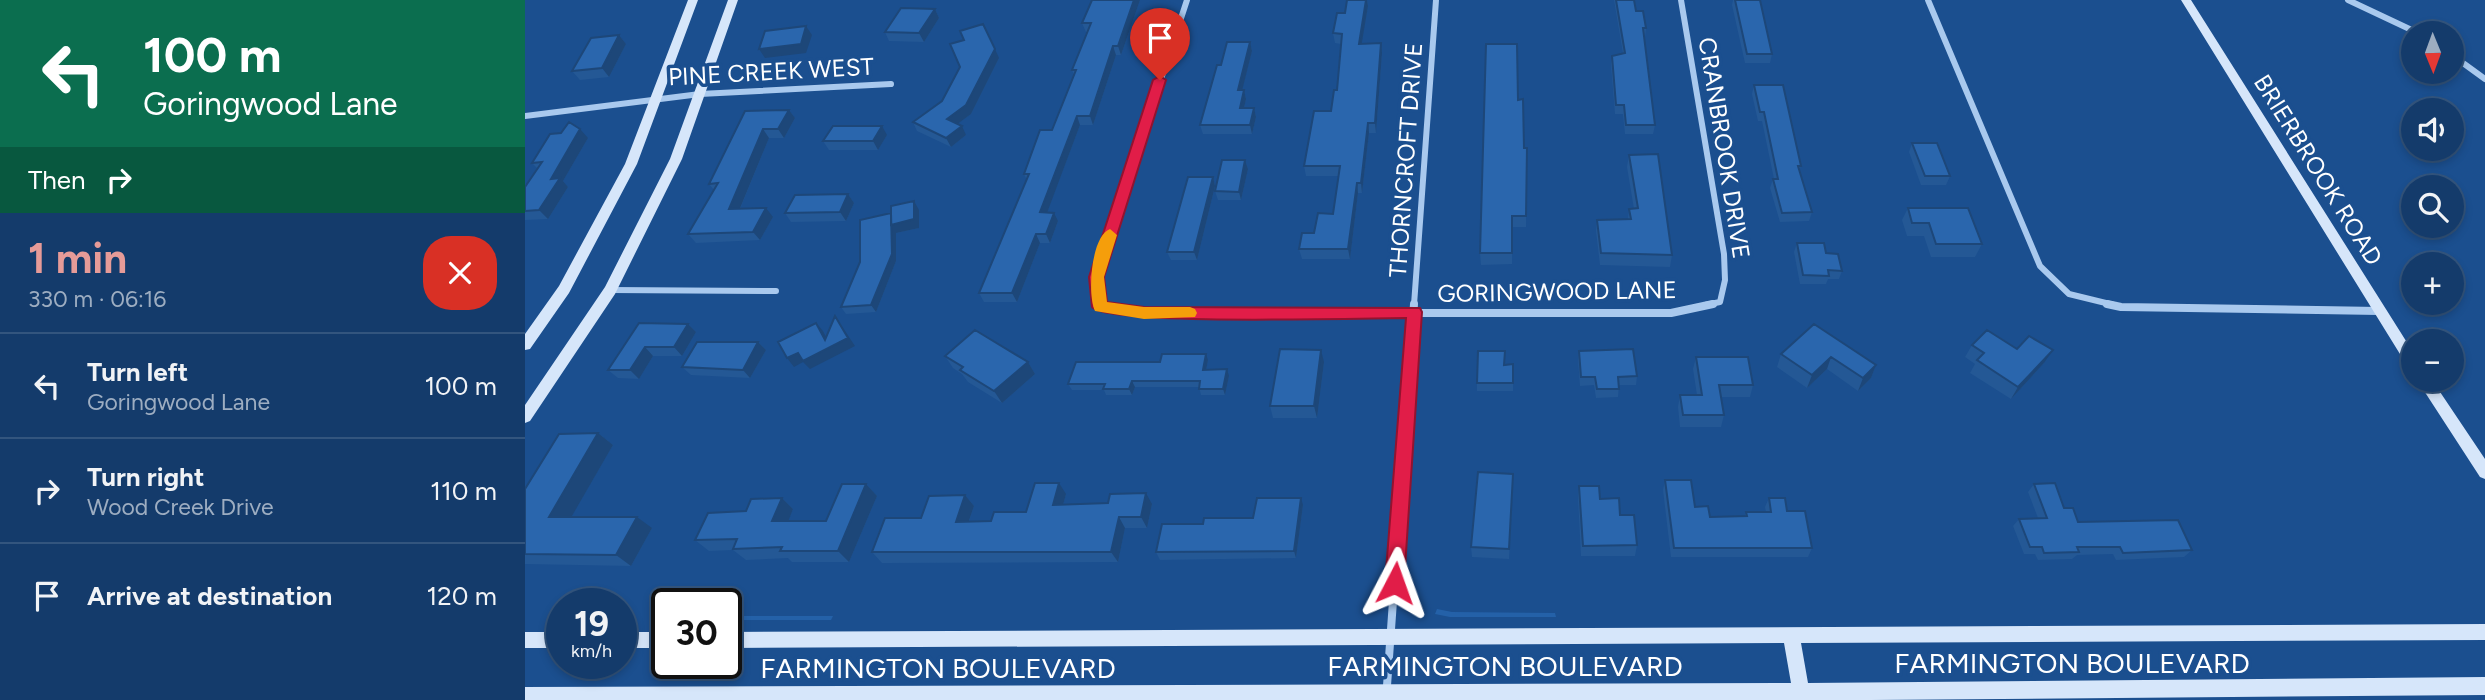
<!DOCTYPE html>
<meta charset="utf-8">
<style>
:root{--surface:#143b6b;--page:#1d4271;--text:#f1f3f6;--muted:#9dadc1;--line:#33557e;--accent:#e69b98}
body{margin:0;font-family:Figtree,sans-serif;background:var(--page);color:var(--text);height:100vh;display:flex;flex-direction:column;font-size:26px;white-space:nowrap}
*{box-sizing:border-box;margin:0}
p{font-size:23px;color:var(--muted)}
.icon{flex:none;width:38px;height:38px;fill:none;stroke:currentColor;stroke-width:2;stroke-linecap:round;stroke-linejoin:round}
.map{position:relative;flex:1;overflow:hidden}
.panel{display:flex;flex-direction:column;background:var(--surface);width:525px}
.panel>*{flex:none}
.hud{background:#0b6e4f;color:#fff;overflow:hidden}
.needle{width:46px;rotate:179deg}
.tools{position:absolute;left:1876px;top:21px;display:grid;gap:14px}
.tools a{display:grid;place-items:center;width:63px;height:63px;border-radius:50%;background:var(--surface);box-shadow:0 4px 10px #0003,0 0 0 2px var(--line);font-size:35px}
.speed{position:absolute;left:21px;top:588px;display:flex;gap:14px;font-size:35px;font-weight:700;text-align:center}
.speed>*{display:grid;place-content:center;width:91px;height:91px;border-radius:50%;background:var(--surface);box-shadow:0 4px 10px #0003,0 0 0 2px var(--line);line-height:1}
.speed small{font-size:18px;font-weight:400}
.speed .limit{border:4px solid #111;border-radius:10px;background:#fff;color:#111}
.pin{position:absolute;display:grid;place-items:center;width:60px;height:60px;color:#fff;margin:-72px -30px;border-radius:50% 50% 50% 0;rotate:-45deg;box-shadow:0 0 7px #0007}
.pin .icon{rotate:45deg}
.me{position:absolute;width:77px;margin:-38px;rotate:4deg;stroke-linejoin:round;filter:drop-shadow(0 0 5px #0008)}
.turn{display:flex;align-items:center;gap:24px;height:147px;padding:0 28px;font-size:32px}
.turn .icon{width:91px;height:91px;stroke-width:2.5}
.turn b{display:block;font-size:49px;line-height:60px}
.then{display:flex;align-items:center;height:66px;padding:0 28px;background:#0003;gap:14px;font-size:26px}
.round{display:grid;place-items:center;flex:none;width:74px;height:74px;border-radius:28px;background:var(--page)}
.head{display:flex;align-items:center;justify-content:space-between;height:119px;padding:0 28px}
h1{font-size:42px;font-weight:700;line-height:52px;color:var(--accent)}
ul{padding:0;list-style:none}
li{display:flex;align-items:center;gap:21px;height:105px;padding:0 28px;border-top:2px solid var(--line)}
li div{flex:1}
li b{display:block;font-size:26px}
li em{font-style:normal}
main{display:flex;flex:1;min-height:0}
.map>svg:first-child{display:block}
.green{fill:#2461a8}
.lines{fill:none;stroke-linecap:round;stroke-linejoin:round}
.street-far1{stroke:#a9c9ee;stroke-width:6}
.street{stroke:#a9c9ee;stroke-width:8}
.secondary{fill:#d6e6fa;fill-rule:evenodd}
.wall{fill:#245895}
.shaded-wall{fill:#1d4779}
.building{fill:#2a66ad;stroke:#1d4779;stroke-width:2}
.route{fill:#e11d48;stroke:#92132f;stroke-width:2}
.slow{fill:#f59e0b}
.labels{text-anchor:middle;stroke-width:7;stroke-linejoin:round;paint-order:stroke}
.street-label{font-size:24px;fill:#fff;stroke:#1b4f8f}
.near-street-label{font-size:28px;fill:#fff;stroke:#1b4f8f}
</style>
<main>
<section class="panel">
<div class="hud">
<div class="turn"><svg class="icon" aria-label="left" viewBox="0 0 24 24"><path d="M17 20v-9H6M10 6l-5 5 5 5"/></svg><div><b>100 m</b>Goringwood Lane</div></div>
<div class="then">Then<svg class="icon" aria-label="right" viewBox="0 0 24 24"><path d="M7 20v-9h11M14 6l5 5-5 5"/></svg></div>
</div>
<div class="head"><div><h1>1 min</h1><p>330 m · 06:16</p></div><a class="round" style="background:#d93025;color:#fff"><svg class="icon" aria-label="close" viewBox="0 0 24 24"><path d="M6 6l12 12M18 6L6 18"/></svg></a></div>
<ul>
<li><svg class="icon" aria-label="left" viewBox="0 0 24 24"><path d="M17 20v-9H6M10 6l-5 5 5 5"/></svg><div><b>Turn left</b><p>Goringwood Lane</p></div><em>100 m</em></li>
<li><svg class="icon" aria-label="right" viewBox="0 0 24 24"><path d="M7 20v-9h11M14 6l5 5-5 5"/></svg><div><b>Turn right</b><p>Wood Creek Drive</p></div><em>110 m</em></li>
<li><svg class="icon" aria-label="arrive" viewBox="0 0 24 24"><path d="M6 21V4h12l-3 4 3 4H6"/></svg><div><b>Arrive at destination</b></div><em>120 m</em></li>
</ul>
</section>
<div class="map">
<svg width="1960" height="700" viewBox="0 0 1960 700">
<rect width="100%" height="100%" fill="#1b4f8f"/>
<path class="green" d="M912 609 927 612 1030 613 1031 617H925L910 614Z
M201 616H308L306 620H201Z"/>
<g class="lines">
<path class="street-far1" d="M1156 0 1199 254 1200 280 1195 302 1180 305
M1403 0 1515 266 1544 294 1589 305
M1823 0 1893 33
M1927 55 1960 79
M0 116 175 94 366 84
M85 290 251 291
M575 305 571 277 662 0
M889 305 911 0"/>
<path class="street" d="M575 304V307L619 313H1146L1188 304
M1582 304 1596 307 1854 311
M861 700 889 304"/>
<path class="secondary" d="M163 0H173L112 164 44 293 5 349 0 350V334L34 286 100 164Z
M203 0H213L157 159 90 294 5 421 0 423V405L80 287 145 159Z
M1656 0H1666L1888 352V369L1883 367Z
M1892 380H1907L1960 459V479L1955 477Z
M1960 624V640L1276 643 1283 683 1960 677V695L1346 700H0V687L1266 683 1259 643 201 648V632Z
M0 632H37V648H0Z
M96 632H142V648H96Z"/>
</g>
<path class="wall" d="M567 0H615L596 55H591L568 125H555L522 212 533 221 525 243H515L492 302H459L454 293 502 180 499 174 527 130 549 75 547 70 563 32H561L557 23Z
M822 0H842L843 6 836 44 856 43 857 53 851 133H844L837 193H833L825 259H777L774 249 808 214 813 176H781L779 166 806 111 812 90 816 44 810 43 808 33 820 13Z
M1089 0H1109L1111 11 1121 28 1120 37H1119L1130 125 1128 134H1100L1098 114H1090L1086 65 1087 56 1098 53Z
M1208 0H1235L1247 54 1245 63H1220L1207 5Z
M410 9 414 18 399 42 364 41 360 32Z
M94 35 101 44 84 77 55 80 47 71Z
M725 42 727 51 717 90H719L721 99 719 108H729L731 117 727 134H678L675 125 696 65Z
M474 58 446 114 432 124 441 135 426 147 392 131 388 122 417 101Z
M1229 85 1276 166 1274 170 1287 212 1284 221 1255 222 1245 188 1248 179H1249L1237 121H1233L1227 94Z
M993 100 999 148H1002L1001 227H987V264L956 265 955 253Z
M264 110 270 118 259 138H244L215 209 248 217 235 240 171 243 163 234 189 190 184 184 220 111Z
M362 135 353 150H304L298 141Z
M63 138 38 181 43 187 23 219 0 220V187L12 168 7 163Z
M1387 143 1425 176 1421 185H1396L1384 152Z
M1104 155 1147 255 1145 267 1075 265 1071 231 1072 220 1103 219 1104 209H1109L1102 167Z
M720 160 723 169 716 200H693L690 191Z
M688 177 690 186 672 260H646L642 252Z
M323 194 329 203 321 221 266 222 260 213Z
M1383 208 1457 244 1450 257H1406L1399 236H1382L1377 220Z
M394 210V228L371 233V261L351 312 321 314 316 307 335 262Z
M1272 243 1301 253 1317 271 1314 279H1303L1301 284H1275L1269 252Z
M114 323 163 324 171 332 157 356H128L114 379 93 378 83 370Z
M1289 324 1351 365 1346 378 1333 391 1302 369 1282 388 1252 367 1256 354Z
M233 342 241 350 225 378 166 375 157 367Z
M1447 345 1492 349 1519 363 1486 399 1445 373 1450 364 1440 357Z
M1054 351 1112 376 1111 385H1094L1093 397 1071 398 1069 385 1055 386 1053 359Z
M420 356 503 362 510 374 477 403 443 382 437 374 428 368Z
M1171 357 1228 385 1225 397H1196L1199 415 1196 427H1155L1153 407 1155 395H1172L1168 369Z
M683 360 681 370 704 376 700 395H676L674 387H610L607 395H581L579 390H547L543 384 635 362Z
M799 362 792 418H748L745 406Z
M988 364V391H952V383L980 365Z
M73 433 88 445 46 517 127 528 106 566 0 564V489Z
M1140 480 1170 507 1185 517 1220 516 1221 512H1241L1240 507 1244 498 1262 511 1287 548 1283 557H1146L1138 490Z
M341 484 352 496 324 562H267L263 558 221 560 208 550 184 551 170 540 221 511 257 498 268 509 263 521H301Z
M1509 484 1539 508 1553 522 1667 550 1659 557 1591 560 1588 554 1552 555 1547 559 1513 560 1510 554H1499L1488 526 1494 519 1513 518 1503 492Z
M988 485 984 559 947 557 946 547Z
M1054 486 1075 499 1095 515 1112 545 1110 556H1056L1053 497Z
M541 494 538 505 627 504 622 528H600L593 562 357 563 347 552 396 518 440 495 449 506 444 521H466L501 512Z
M778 505 771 558 635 560 631 552 678 524 728 518Z"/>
<path class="shaded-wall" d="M609 0H615L596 55 593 46Z
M841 0H842L843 6 835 54 834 44Z
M410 9 414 18 399 42 394 33Z
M281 26 287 35 281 53 240 58 234 49Z
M94 35 101 44 84 77 77 68Z
M725 42 727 51 715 99 713 90Z
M856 43 857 53 851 133 850 123Z
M588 46 591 55 568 125 565 116Z
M470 49 474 58 446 114 427 128 422 119Z
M719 90 721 99 717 117 715 108Z
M729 108 731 117 727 134 725 125Z
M264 110 270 118 259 138 253 129Z
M552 116 555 125 519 221 515 212Z
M843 123 844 133 837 193 836 183Z
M357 126 362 135 353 150 348 141Z
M437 126 441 135 426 147 421 138Z
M55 129 63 138 38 181 43 187 23 219 14 210 26 179Z
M238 129 244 138 211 218 204 209Z
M720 160 723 169 716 200 714 192Z
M688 177 690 186 672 260 669 252Z
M832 183 833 193 825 259 823 249Z
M323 194 329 203 321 221 315 212Z
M389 201 394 210V228L371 233V261L351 312 346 305 366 225Z
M241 208 248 217 235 240 228 232Z
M529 213 533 221 525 243 521 234Z
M511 234 515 243 492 302 487 293Z
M310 316 330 346 285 369 278 362 269 367 262 358 300 340 291 323 298 331 306 347Z
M163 324 171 332 157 356 149 347Z
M233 342 241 350 225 378 218 370Z
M120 347 128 356 114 379 105 370Z
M796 350 799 362 792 418 789 406Z
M1528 350 1519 363 1486 399 1493 387Z
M681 354 683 360 680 376 678 370Z
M1306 357 1302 369 1282 388 1287 375Z
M503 362 510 374 477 403 469 391Z
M1351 365 1346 378 1333 391 1338 378Z
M702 369 704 376 700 395 698 389Z
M607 381 610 387 607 395 604 389Z
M73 433 88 445 40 528 24 517Z
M534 483 541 494 535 516 528 505Z
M341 484 352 496 324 562 313 551Z
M621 493 627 504 622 528 616 517Z
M440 495 449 506 440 532 431 522Z
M257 498 268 509 259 532 247 521Z
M776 498 778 505 771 558 769 551Z
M112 517 127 528 106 566 91 555Z
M594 517 600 528 593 562 586 552Z"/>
<path class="building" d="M567 0H609L593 46H588L565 116H552L515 212 529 213 521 234H511L487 293H454L504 174H499L515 130H527L551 70H547L566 23H557Z
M822 0H841L834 44 856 43 850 123H843L836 183H832L823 249H774L777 233H789L793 213 808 214 815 166H779L789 111H806L809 90H812L817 34 808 33 812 13H820Z
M1091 0H1109L1111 11H1118L1121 28H1118L1130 125H1101L1099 105H1091L1087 56 1100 53Z
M1210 0H1235L1247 54H1222Z
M376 8 410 9 394 33 360 32Z
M458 24 470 49 441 105 422 119 437 126 421 138 388 122 417 101 435 67 425 44 439 40 435 31Z
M281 26 276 44 234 49 240 31Z
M94 35 77 68 47 71 66 38Z
M702 42H725L713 90H719L715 108H729L725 125H675L692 65H696Z
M961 44H992L993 100 998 99 999 148H1002L1001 216H987V253H955Z
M1229 85H1258L1276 166H1273L1287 212 1257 213 1248 179H1253L1239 112H1235Z
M264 110 253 129H238L204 209 241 208 228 232 163 234 193 183 184 184 220 111Z
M44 122 55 129 26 179 35 178 14 210 0 211V187L17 162 7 163 25 134 36 133Z
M308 126H357L348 141H298Z
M1387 143H1412L1425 176H1400Z
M1133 154 1147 255 1076 253 1072 220 1106 219 1104 209 1113 208 1104 155Z
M697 160H720L714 192 690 191Z
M663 177H688L669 252H642Z
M323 194 315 212 260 213 270 195Z
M389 201V219L366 225V206Z
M1383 208H1443L1457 244H1411L1404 223H1387Z
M366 213 367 254 346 305 316 307 335 262V220Z
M1272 243H1299L1301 253 1313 254 1317 271 1303 270 1304 276 1278 275Z
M310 316 323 338 278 361 273 353 262 358 253 342 291 323 300 340Z
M114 323 163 324 149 347H120L105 370H83Z
M1289 324 1351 365 1338 378 1306 357 1287 375 1256 354Z
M450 330 503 362 469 391 435 370 438 367 420 356Z
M1462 330 1492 349 1504 336 1528 350 1493 387 1452 360 1459 353 1447 345Z
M172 342H233L218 370 157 367Z
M755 349 796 350 789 406H745Z
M1108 349 1112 376 1093 377 1094 389H1072L1070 377H1056L1054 351Z
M953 351H980L979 365 988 364V383H952Z
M637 354H681L678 370 702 369 698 389H674L675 381H607L604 389H578L580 384H543L551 362H635Z
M1171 357H1223L1228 385H1194L1199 415H1158L1155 395H1177Z
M73 433 24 517H112L91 555 0 554V489L34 434Z
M953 472 988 474 984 549 946 547Z
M1140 480H1166L1170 507 1183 506 1185 517 1222 516 1221 512H1246L1244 498H1260L1262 511H1280L1287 548H1149Z
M510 483H534L528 505 583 503 585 494 621 493 616 517H594L586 552H347L360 518H396L404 496 440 495 431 522 466 521 469 512H501Z
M1530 483 1539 508H1548L1553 522 1653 520 1667 550 1598 553 1595 547H1552L1554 552 1519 553 1517 547H1505L1494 519 1522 518 1509 484Z
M317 484H341L313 551H255L257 547 208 549 212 539 170 540 183 513 221 511 226 499 257 498 247 521H301Z
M1054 486H1074L1075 499 1094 498 1095 515H1109L1112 545 1058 546Z
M732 498H776L769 551 631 552 637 524H678L679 518H728Z"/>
<path class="route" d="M635 76 641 80 579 277 582 302 619 307 895 308 897 312 879 583 876 589 870 592 863 589 860 583 881 318C842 318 580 326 567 307L564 277 628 80Z"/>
<path class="slow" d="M585 229 592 235 579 277 582 302 619 307H665L670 309 672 313 670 317 619 319 570 311C562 294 566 236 585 229Z"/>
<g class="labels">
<g class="street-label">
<text transform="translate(246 72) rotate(-3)" y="8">PINE CREEK WEST</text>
<text transform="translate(1199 148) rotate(81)" y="8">CRANBROOK DRIVE</text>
<text transform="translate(881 160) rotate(-86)" y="8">THORNCROFT DRIVE</text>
<text transform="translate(1793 170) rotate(58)" y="8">BRIERBROOK ROAD</text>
<text transform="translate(1032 292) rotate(-1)" y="8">GORINGWOOD LANE</text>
</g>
<g class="near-street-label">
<text x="1547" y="673">FARMINGTON BOULEVARD</text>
<text x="980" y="676">FARMINGTON BOULEVARD</text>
<text x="413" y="678">FARMINGTON BOULEVARD</text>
</g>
</g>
</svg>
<div class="tools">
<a><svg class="needle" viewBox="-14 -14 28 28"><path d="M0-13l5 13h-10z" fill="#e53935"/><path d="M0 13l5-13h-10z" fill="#9dadc1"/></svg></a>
<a><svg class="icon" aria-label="sound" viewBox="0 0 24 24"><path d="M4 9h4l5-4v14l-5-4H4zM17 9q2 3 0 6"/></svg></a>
<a><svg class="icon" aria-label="search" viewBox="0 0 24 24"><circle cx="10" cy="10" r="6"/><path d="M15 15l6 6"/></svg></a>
<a>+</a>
<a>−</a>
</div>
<div class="speed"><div>19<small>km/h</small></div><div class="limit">30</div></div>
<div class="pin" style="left:635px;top:80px;background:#d93025"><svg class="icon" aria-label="arrive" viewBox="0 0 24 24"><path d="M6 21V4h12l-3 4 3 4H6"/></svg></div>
<svg class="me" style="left:870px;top:583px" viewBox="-20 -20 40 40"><path d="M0-17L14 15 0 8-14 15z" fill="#e11d48" stroke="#fff" stroke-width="4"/></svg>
</div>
</main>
